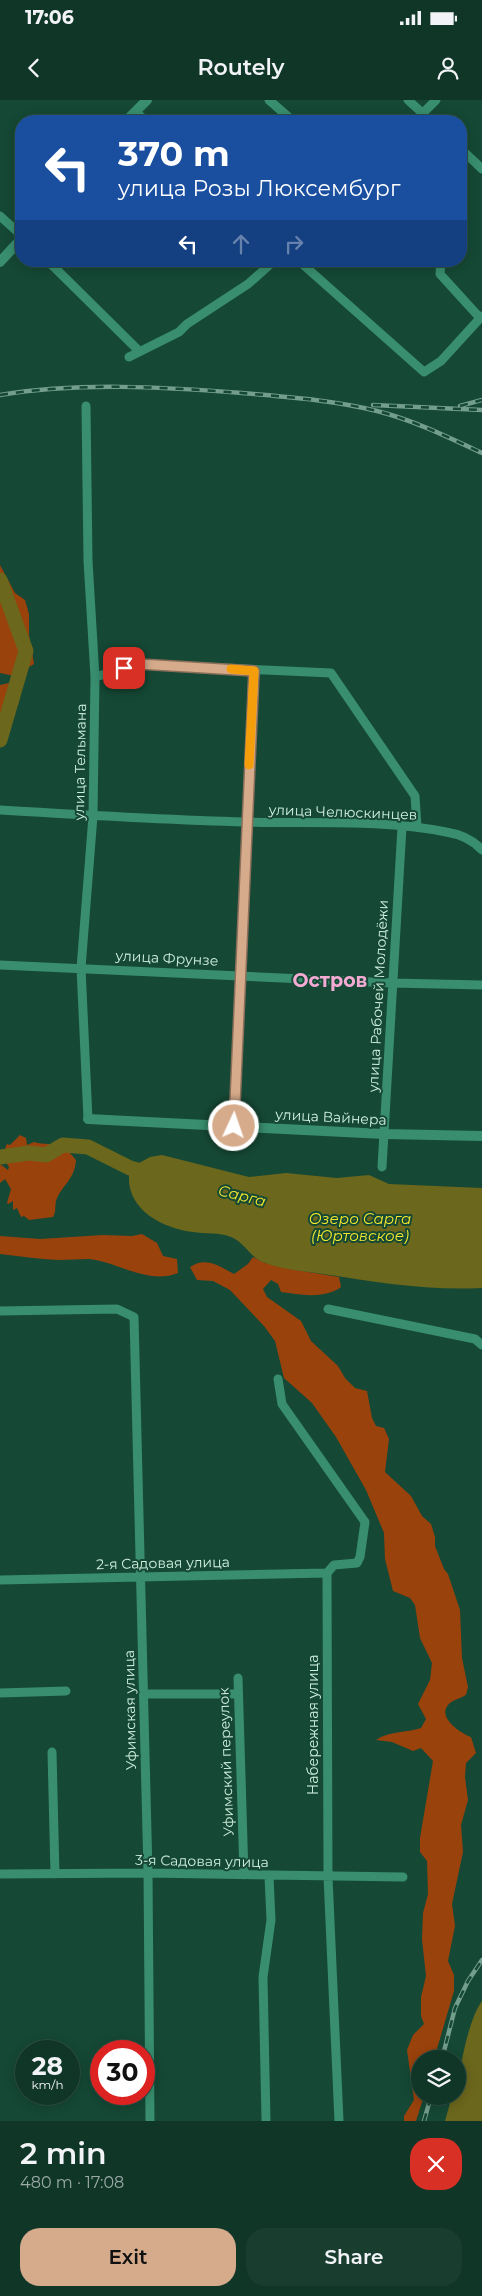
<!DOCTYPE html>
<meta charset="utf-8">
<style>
:root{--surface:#103628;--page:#193e30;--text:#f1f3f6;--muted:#9caba8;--line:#305045;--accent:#d6ab8b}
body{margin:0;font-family:Montserrat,sans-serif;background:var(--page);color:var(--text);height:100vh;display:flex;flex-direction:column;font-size:19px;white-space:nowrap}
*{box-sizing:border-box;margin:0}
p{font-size:16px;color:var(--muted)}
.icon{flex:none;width:28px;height:28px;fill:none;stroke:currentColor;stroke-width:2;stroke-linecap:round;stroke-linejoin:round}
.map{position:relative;height:2021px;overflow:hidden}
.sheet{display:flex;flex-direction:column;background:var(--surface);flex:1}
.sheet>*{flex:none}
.banner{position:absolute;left:15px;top:15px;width:452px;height:152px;border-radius:20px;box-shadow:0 2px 12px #0003,0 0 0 1px var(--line);background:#1a4fa0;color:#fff;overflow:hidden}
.buttons{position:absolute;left:411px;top:1950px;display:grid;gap:10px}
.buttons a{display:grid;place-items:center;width:55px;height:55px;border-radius:50%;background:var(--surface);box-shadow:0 2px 12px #0003,0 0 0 1px var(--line);font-size:25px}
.speed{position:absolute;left:15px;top:1940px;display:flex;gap:10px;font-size:25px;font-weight:700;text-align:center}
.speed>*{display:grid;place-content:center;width:65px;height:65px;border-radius:50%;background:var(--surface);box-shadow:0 2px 12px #0003,0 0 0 1px var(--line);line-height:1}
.speed small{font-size:12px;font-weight:400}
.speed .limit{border:8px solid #d22;background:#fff;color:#111}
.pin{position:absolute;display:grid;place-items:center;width:42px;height:42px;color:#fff;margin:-21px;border-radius:10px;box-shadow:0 2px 8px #0006}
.me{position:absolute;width:55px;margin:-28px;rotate:3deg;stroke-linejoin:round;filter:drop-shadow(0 0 4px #0008)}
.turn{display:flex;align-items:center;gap:18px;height:105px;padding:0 20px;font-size:22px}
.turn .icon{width:65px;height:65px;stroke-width:2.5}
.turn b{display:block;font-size:35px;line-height:42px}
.lanes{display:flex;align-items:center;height:48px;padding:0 20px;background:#0003;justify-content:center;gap:25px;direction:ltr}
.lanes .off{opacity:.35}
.round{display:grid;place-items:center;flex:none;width:52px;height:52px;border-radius:20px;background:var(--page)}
.overview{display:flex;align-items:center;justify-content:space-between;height:85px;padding:0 20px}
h1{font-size:30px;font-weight:600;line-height:38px}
.action{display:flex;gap:10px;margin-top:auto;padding:10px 20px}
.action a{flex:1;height:58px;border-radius:20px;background:var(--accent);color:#111;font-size:20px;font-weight:600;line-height:58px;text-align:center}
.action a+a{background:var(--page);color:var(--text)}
.status{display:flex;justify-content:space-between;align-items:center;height:35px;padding:0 25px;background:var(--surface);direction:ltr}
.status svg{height:14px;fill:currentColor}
header{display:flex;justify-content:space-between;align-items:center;height:65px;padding:0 20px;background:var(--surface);font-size:22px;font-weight:600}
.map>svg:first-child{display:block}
.green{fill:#9a420c}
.water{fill:#6b671d}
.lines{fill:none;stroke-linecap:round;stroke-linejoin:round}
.river{stroke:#6b671d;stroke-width:15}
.minor{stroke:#388e6e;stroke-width:9}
.tertiary{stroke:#388e6e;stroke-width:10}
.rail-casing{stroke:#739d8c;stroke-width:4.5}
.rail{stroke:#154835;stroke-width:2.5;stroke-dasharray:8;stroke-linecap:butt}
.route-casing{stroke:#8b6f5a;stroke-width:12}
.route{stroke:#d6ab8b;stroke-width:9}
.slow{stroke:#f59e0b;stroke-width:9}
.labels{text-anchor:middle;stroke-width:4;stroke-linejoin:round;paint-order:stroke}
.street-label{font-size:14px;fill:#cfefe0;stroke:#154835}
.water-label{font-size:15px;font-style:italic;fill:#f4e82e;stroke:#154835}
.district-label{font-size:19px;font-weight:bold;fill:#f4abd3;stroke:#154835}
</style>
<div class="status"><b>17:06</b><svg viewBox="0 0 49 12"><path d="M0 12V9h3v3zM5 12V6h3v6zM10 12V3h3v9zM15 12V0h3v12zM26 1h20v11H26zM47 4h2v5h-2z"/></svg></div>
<header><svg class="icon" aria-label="back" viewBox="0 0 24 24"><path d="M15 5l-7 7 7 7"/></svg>Routely<svg class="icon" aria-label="person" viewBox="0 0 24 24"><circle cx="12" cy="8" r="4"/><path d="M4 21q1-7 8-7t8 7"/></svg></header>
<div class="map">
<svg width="482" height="2021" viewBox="0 0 482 2021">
<rect width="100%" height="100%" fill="#154835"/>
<path class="green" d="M0 465 15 493 25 500 29 514V535L34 564 14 576 0 573Z
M18 581 21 592 18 605C4 614 11 625 4 637L0 638V585Z
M20 1035 26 1038 27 1045 34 1042C44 1045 52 1043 63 1045L76 1060C75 1078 63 1085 57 1098 54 1104 57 1111 53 1117L29 1120 24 1116 21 1117 17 1108 13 1110V1101L8 1104 7 1103 11 1089 5 1079 0 1083V1064L8 1070 9 1067C5 1062 3 1051 7 1044L10 1045Z
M142 1134 157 1143 163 1156 177 1159 178 1173C148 1185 118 1162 89 1159 78 1159 68 1160 58 1160 39 1159 19 1156 0 1154V1136L40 1139 103 1135 132 1136Z
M253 1157 265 1163 290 1169 339 1177 341 1187C324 1199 301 1195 281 1192L278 1184 271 1180 263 1189 267 1197 301 1221 311 1241 338 1266 345 1278 355 1288 367 1291 372 1318 376 1326 384 1328 389 1339 385 1372 411 1396 422 1416 431 1424 435 1437V1446L444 1469 448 1474 460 1510 462 1558 468 1587 466 1595C461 1598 452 1600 448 1605 437 1618 462 1634 471 1637L476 1653 466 1663 465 1677 468 1700 461 1725 463 1752 452 1804 455 1826 448 1861 454 1875V1891L434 1959H420V1996H424L416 2021H404V2016L414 2000 407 1950 413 1935 424 1924 421 1916V1897L426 1876 422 1839 423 1813 428 1794 427 1761 420 1752V1738L433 1661 421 1648 413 1651 392 1642 376 1640C389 1631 406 1633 421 1628L426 1619 418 1604 430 1580 432 1563 420 1538 415 1505 410 1498 393 1491 385 1459 384 1433 366 1390 336 1337 312 1303 284 1278 275 1241 264 1226 230 1190 213 1181 197 1180 190 1167C206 1156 219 1166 234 1174L248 1164Z"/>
<path class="water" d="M162 1055 249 1077 286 1073 337 1078 369 1075 389 1084 482 1088V1188C428 1191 376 1182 323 1174 304 1171 281 1170 263 1162 250 1157 244 1142 231 1137 220 1132 204 1134 193 1132 160 1128 122 1107 130 1068L150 1057Z
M482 1901V2021H445L452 1996H458C458 1973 468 1920 482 1901Z"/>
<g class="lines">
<path class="river" d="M0 480 26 551 0 640
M0 1057 29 1053 46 1055 63 1045 88 1047 130 1068 149 1073"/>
<path class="minor" d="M269 0 293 21
M408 0 431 21
M136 12 146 21
M415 21 436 0
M461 49 482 69
M0 116 21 135
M48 161 139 251
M299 161 424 272 441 261 482 216
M441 161 440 174 480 218
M129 257 179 232 187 224 248 184 274 161
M86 306 88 461 95 577 93 716 81 868 88 1019
M95 577 139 564 331 573 415 696 417 727
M0 710C82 715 164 720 246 722 312 724 381 719 446 732 459 734 473 740 482 750
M0 865 392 883 482 885
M234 1027 254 571
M382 1067 402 727
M328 1209 475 1239 482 1245
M0 1211 117 1209 134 1217 148 1773 150 2021
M278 1279 282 1304 365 1422 360 1457 357 1463 334 1465 327 1473 328 1777 339 2021
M0 1480 327 1473
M238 1578 244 1775
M0 1593 66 1591
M144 1594H237
M52 1652 55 1774
M0 1774 148 1773 403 1777
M266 2021 263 1877 271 1820 269 1776"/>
<path class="tertiary" d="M126 21 147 0
M0 162 21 139
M88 1019 384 1034 482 1036"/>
<defs>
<path id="rail" d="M0 295C79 282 162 287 242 293 286 297 333 300 377 311 413 320 448 337 482 353
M373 305 482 310
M460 306 482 300
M442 1959 455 1908 468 1881 482 1860
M424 2021 431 1996"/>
</defs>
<use href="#rail" class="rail-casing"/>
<use href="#rail" class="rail"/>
</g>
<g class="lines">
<defs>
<path id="route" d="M124 568 139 564 254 571 234 1026"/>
</defs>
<use href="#route" class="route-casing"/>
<use href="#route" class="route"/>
<path class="slow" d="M231 569 254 571 249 665"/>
</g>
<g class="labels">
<g class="street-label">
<text transform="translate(80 662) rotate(-89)" y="5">улица Тельмана</text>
<text transform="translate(343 712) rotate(2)" y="5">улица Челюскинцев</text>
<text transform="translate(167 858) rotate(3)" y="5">улица Фрунзе</text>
<text transform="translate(378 896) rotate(-87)" y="5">улица Рабочей Молодёжи</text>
<text transform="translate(331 1017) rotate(3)" y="5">улица Вайнера</text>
<text transform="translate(163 1463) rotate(-1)" y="5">2-я Садовая улица</text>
<text transform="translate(130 1610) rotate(-91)" y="5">Уфимская улица</text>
<text transform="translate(313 1625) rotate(-90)" y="5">Набережная улица</text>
<text transform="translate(226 1662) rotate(-92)" y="5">Уфимский переулок</text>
<text transform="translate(202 1761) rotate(1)" y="5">3-я Садовая улица</text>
</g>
<g class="water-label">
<text transform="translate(242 1096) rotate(14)" y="5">Сарга</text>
<text x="360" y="1124">Озеро Сарга<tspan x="360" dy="17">(Юртовское)</tspan></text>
</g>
<g class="district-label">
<text x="330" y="887">Остров</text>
</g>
</g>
</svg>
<div class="buttons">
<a><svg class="icon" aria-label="layers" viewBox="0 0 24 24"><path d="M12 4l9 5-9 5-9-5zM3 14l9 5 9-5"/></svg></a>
</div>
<div class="speed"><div>28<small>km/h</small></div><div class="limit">30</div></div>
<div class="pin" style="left:124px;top:568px;background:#d93025"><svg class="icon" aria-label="arrive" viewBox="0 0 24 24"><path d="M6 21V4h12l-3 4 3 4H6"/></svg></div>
<svg class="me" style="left:234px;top:1026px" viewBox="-20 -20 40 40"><circle r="17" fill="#d6ab8b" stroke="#fff" stroke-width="3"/><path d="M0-11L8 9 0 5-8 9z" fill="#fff"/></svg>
<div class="banner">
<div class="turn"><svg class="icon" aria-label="left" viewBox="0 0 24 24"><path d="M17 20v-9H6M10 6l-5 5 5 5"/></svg><div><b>370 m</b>улица Розы Люксембург</div></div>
<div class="lanes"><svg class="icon" aria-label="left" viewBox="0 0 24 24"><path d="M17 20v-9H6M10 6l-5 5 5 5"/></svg><svg class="icon off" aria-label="ahead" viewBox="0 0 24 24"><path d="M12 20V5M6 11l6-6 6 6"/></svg><svg class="icon off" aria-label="right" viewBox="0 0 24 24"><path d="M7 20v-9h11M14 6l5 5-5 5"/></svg></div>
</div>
</div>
<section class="sheet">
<div class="overview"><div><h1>2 min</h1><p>480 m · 17:08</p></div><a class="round" style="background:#d93025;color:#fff"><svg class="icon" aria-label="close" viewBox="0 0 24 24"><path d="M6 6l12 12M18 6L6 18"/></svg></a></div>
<div class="action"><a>Exit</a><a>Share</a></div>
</section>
